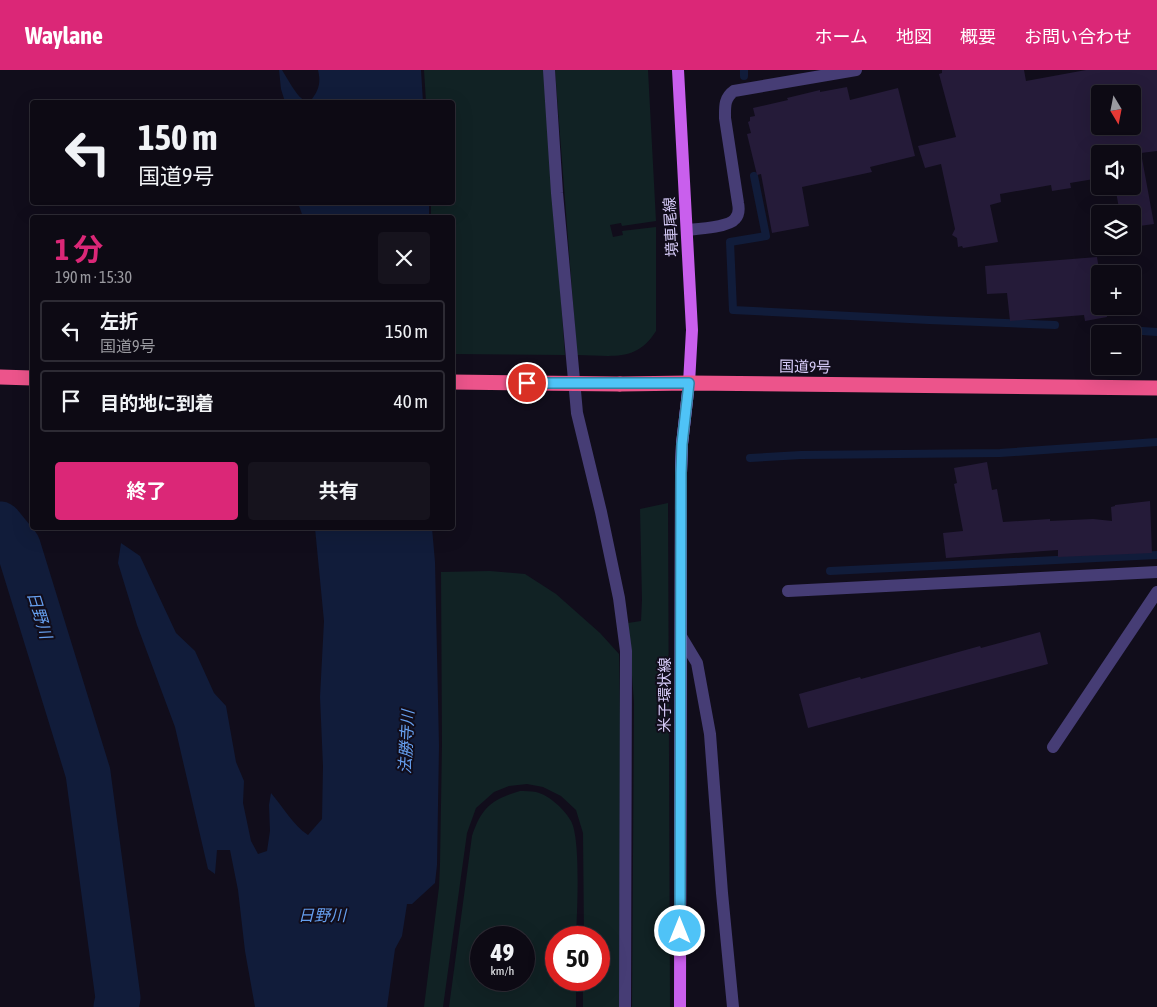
<!DOCTYPE html>
<html lang="ja">
<meta charset="utf-8">
<style>
:root{--surface:#0d0a14;--page:#16131d;--text:#f1f3f6;--muted:#9a9aa0;--line:#2d2b34;--accent:#db2777}
body{margin:0;font-family:"Asap Condensed","Noto Sans JP",sans-serif;background:var(--page);color:var(--text);height:100vh;display:flex;flex-direction:column;font-size:19px;white-space:nowrap}
*{box-sizing:border-box;margin:0}
p{font-size:16px;color:var(--muted)}
.icon{flex:none;width:28px;height:28px;fill:none;stroke:currentColor;stroke-width:2;stroke-linecap:round;stroke-linejoin:round}
.map{position:relative;flex:1;overflow:hidden}
.sheet{position:absolute;left:30px;top:145px;width:425px;height:315px;display:flex;flex-direction:column;background:var(--surface);border-radius:5px;box-shadow:0 5px 20px #0002,0 0 0 1px var(--line)}
.sheet>*{flex:none}
.top-card{position:absolute;left:30px;top:30px;width:425px;height:105px;border-radius:5px;box-shadow:0 5px 20px #0002,0 0 0 1px var(--line);background:#0d0a14;color:var(--text);overflow:hidden}
.needle{width:32px;rotate:170deg}
.fabs{position:absolute;left:1091px;top:15px;display:grid;gap:10px}
.fabs a{display:grid;place-items:center;width:50px;height:50px;border-radius:5px;background:var(--surface);box-shadow:0 5px 20px #0002,0 0 0 1px var(--line);font-size:25px}
.speed{position:absolute;left:470px;top:856px;display:flex;gap:10px;font-size:25px;font-weight:700;text-align:center}
.speed>*{display:grid;place-content:center;width:65px;height:65px;border-radius:50%;background:var(--surface);box-shadow:0 5px 20px #0002,0 0 0 1px var(--line);line-height:1}
.speed small{font-size:12px;font-weight:400}
.speed .limit{border:8px solid #d22;background:#fff;color:#111}
.pin{position:absolute;display:grid;place-items:center;width:42px;height:42px;color:#fff;margin:-21px;border:2px solid #fff;border-radius:50%;box-shadow:0 1px 5px #0007}
.me{position:absolute;width:55px;margin:-28px;rotate:0deg;stroke-linejoin:round;filter:drop-shadow(0 0 4px #0008)}
.turn{display:flex;align-items:center;gap:18px;height:105px;padding:0 25px;font-size:22px}
.turn .icon{width:65px;height:65px;stroke-width:2.5}
.turn b{display:block;font-size:35px;line-height:42px}
.round{display:grid;place-items:center;flex:none;width:52px;height:52px;border-radius:5px;background:var(--page)}
.head{display:flex;align-items:center;justify-content:space-between;height:85px;padding:0 25px}
h1{font-size:30px;font-weight:700;line-height:38px;color:var(--accent)}
.button{display:flex;gap:10px;margin-top:auto;padding:10px 25px}
.button a{flex:1;height:58px;border-radius:5px;background:var(--accent);color:#fff;font-size:20px;font-weight:700;line-height:58px;text-align:center}
.button a+a{background:var(--page);color:var(--text)}
ul{padding:0;list-style:none}
li{display:flex;align-items:center;gap:15px;height:62px;margin:0 10px 8px;padding:0 15px;border:2px solid var(--line);border-radius:5px}
li div{flex:1}
li b{display:block;font-size:19px}
li em{font-style:normal}
header{display:flex;align-items:center;gap:30px;box-sizing:border-box;height:70px;padding:0 25px;background:var(--accent);color:#fff}
header strong{font-size:24px}
nav{display:flex;gap:28px;margin-inline-start:auto;font-size:18px}
.map>svg:first-child{display:block}
.green{fill:#112224;fill-rule:evenodd}
.water{fill:#111c3a}
.lines{fill:none;stroke-linecap:round;stroke-linejoin:round}
.stream{stroke:#111c3a;stroke-width:8}
.river{stroke:#111c3a;stroke-width:45}
.building{fill:#251b39;fill-rule:evenodd}
.minor{stroke:#463d75;stroke-width:12}
.major{stroke:#c95fed;stroke-width:12}
.highway{stroke:#ec548b;stroke-width:15}
.highway-bridge{stroke:#ec548b;stroke-width:15}
.route-casing{stroke:#337fa1;stroke-width:12}
.route{stroke:#4fc3f7;stroke-width:9}
.labels{text-anchor:middle;stroke-width:4;stroke-linejoin:round;paint-order:stroke}
.street-label{font-size:15px;fill:#d7ccf9;stroke:#110d1b}
.water-label{font-size:16px;font-style:italic;fill:#669fee;stroke:#110d1b}
</style>
<header>
<strong>Waylane</strong>
<nav><a>ホーム</a><a>地図</a><a>概要</a><a>お問い合わせ</a></nav>
</header>
<div class="map">
<svg width="1157" height="937" viewBox="0 0 1157 937">
<rect width="100%" height="100%" fill="#110d1b"/>
<path class="green" d="M424 0H544L565 285 453 284 452 148 431 147V133L452 132V32H426Z
M555 0H648L656 151 622 156 621 153 610 155 613 167 623 165 622 161 656 157V261C636 293 611 285 577 285Z
M668 433 670 937H632L634 632 628 553 641 551 642 530 640 439Z
M490 501 525 504 556 524 600 563 619 584 621 704 620 937H583V910H599V868L584 867 583 763 576 740 561 726 543 717 527 714 509 716 494 722 476 738 467 763 443 937H424L439 817 440 794 442 675 441 502Z
M520 721C525 721 531 721 536 722 549 725 565 740 571 751 581 769 577 844 576 867L556 868V910H576V937H449L472 766C482 737 491 730 520 721ZM481 868H524V910H481Z"/>
<path class="water" d="M279 0H282C286 6 297 27 304 30 306 31 309 30 312 29 319 20 321 12 318 0H421L423 32H285L281 19Z
M298 133H429V147H303Z
M315 458H432L435 492 439 676 437 795 435 813 412 834H407L402 866 395 879 387 937H255L245 881 238 820 230 780H217L215 804 208 799 175 657 137 555 118 493 121 473 140 486 176 563 195 581 214 623 226 636 236 692 244 711 243 733 251 771 258 784 267 781 270 761 269 735 271 723C283 737 293 755 308 765L322 749 323 696 320 627 324 551Z"/>
<g class="lines">
<path class="stream" d="M744 0V6
M754 106 766 166 730 172 733 240 929 250 1055 255
M1099 258 1157 262
M750 388 801 385 1000 383 1157 372
M830 501 1157 485"/>
<path class="river" d="M0 454 18 476 88 703 118 928 116 937"/>
</g>
<path class="building" d="M942 0H1024L1026 11 1086 0H1157V81L1141 83 1154 154 1132 157V144H1120L1115 116H1132V84H1100V108L1070 113 1071 118 1052 121 1051 115 1000 124 1001 132 990 135 998 172 963 178 962 176 958 177 957 168 952 165 955 159 941 94 925 98 918 76 956 67 939 4 942 3ZM1100 24H1132V56H1100Z
M847 17 850 30 898 18 915 86 870 97 872 102 802 117 809 156 772 163 761 104 757 105 747 64 751 63 748 52 750 51V47L755 46 753 38 788 30 787 28 820 20V22Z
M1097 187 1100 206V236H1105L1107 247 1085 251 1084 245 1010 251 1007 223 987 224 985 196Z
M987 392 992 420 997 419 1003 452 1050 449V451L1093 449 1112 451 1111 437 1115 436V435L1150 431 1152 483 1058 487V480L946 488 943 463 963 461 954 414 957 413 954 398Z
M1040 562 1048 594 808 658 799 624 860 607 861 609 980 576 981 578Z"/>
<g class="lines">
<path class="minor" d="M549 0 557 123 577 343 601 442 619 528 626 581 625 937
M687 160C698 159 729 157 735 149 739 145 739 138 738 133L725 48C725 37 724 28 734 21L856 0
M788 521 1157 502
M682 568 697 593 710 664 722 823 733 937
M1053 677 1157 522"/>
<path class="major" d="M678 0 692 260 689 313 682 374 681 403 680 937"/>
<path class="highway" d="M0 307 32 308
M620 314 689 313 1157 318"/>
<path class="highway-bridge" d="M452 312 620 314"/>
</g>
<g class="lines">
<defs>
<path id="route" d="M527 313H689L682 374 681 403 680 861"/>
</defs>
<use href="#route" class="route-casing"/>
<use href="#route" class="route"/>
</g>
<g class="labels">
<g class="street-label">
<text transform="translate(671 157) rotate(-93)" y="5">境車尾線</text>
<text transform="translate(805 297) rotate(1)" y="5">国道9号</text>
<text transform="translate(665 625) rotate(-90)" y="5">米子環状線</text>
</g>
<g class="water-label">
<text transform="translate(40 545) rotate(73)" y="6">日野川</text>
<text transform="translate(406 672) rotate(-87)" y="6">法勝寺川</text>
<text x="322" y="851">日野川</text>
</g>
</g>
</svg>
<div class="fabs">
<a><svg class="needle" viewBox="-14 -14 28 28"><path d="M0-13l5 13h-10z" fill="#e53935"/><path d="M0 13l5-13h-10z" fill="#9a9aa0"/></svg></a>
<a><svg class="icon" aria-label="sound" viewBox="0 0 24 24"><path d="M4 9h4l5-4v14l-5-4H4zM17 9q2 3 0 6"/></svg></a>
<a><svg class="icon" aria-label="layers" viewBox="0 0 24 24"><path d="M12 4l9 5-9 5-9-5zM3 14l9 5 9-5"/></svg></a>
<a>+</a>
<a>−</a>
</div>
<div class="speed"><div>49<small>km/h</small></div><div class="limit">50</div></div>
<div class="pin" style="left:527px;top:313px;background:#d93025"><svg class="icon" aria-label="arrive" viewBox="0 0 24 24"><path d="M6 21V4h12l-3 4 3 4H6"/></svg></div>
<svg class="me" style="left:680px;top:861px" viewBox="-20 -20 40 40"><circle r="17" fill="#4fc3f7" stroke="#fff" stroke-width="3"/><path d="M0-11L8 9 0 5-8 9z" fill="#fff"/></svg>
<div class="top-card">
<div class="turn"><svg class="icon" aria-label="left" viewBox="0 0 24 24"><path d="M17 20v-9H6M10 6l-5 5 5 5"/></svg><div><b>150 m</b>国道9号</div></div>
</div>
<section class="sheet">
<div class="head"><div><h1>1 分</h1><p>190 m · 15:30</p></div><a class="round"><svg class="icon" aria-label="close" viewBox="0 0 24 24"><path d="M6 6l12 12M18 6L6 18"/></svg></a></div>
<ul>
<li><svg class="icon" aria-label="left" viewBox="0 0 24 24"><path d="M17 20v-9H6M10 6l-5 5 5 5"/></svg><div><b>左折</b><p>国道9号</p></div><em>150 m</em></li>
<li><svg class="icon" aria-label="arrive" viewBox="0 0 24 24"><path d="M6 21V4h12l-3 4 3 4H6"/></svg><div><b>目的地に到着</b></div><em>40 m</em></li>
</ul>
<div class="button"><a>終了</a><a>共有</a></div>
</section>
</div>
